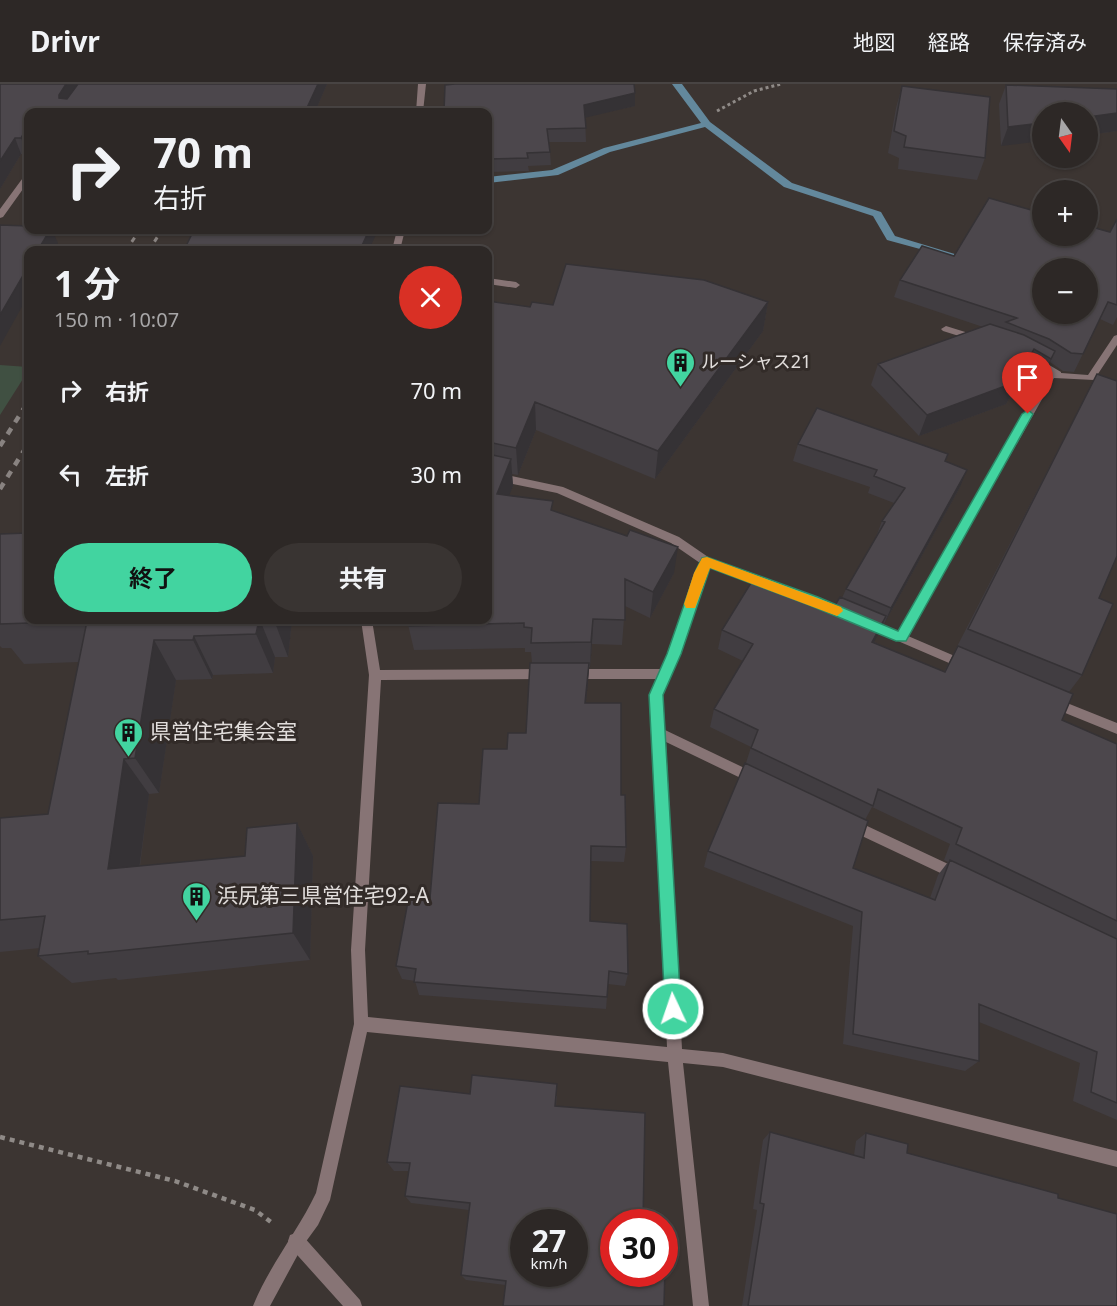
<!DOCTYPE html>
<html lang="ja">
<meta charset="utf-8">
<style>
:root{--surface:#2d2826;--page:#393432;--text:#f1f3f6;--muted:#a7a6a7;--line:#484443;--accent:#42d4a0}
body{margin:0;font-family:"Noto Sans","Noto Sans JP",sans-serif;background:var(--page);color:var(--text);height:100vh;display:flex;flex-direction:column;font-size:22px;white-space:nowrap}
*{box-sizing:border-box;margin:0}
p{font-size:20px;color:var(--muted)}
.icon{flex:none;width:33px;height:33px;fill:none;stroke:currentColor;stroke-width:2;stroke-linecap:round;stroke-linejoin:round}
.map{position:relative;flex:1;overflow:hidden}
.side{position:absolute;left:24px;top:162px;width:468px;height:378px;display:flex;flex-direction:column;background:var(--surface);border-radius:12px;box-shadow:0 2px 4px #0004,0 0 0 2px var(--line)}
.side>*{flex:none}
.hud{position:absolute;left:24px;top:24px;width:468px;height:126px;border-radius:12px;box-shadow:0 2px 4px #0004,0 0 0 2px var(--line);background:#2d2826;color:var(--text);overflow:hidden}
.needle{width:39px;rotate:166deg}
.buttons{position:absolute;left:1032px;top:18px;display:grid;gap:12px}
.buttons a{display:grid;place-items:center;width:66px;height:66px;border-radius:50%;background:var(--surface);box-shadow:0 2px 4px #0004,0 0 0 2px var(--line);font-size:30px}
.speed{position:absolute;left:510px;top:1125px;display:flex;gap:12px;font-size:30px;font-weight:700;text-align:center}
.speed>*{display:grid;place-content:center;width:78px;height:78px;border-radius:50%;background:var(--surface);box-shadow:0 2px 4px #0004,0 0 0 2px var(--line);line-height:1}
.speed small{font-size:15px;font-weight:400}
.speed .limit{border:9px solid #d22;background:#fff;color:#111}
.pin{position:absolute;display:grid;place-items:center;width:51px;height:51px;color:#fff;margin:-62px -26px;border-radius:50% 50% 50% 0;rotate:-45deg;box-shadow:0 0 6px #0007}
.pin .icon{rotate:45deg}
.me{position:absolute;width:66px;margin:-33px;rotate:357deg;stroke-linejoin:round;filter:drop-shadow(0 0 4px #0008)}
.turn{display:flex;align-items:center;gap:21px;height:126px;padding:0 30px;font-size:27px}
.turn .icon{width:78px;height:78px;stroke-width:2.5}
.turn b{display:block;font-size:42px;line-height:51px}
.round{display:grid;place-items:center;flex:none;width:63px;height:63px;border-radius:32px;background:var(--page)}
.overview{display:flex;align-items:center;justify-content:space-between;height:102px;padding:0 30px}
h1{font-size:36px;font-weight:700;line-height:45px}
.cta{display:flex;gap:12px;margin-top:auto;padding:12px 30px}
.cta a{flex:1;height:69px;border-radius:36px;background:var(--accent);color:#111;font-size:24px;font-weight:700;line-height:69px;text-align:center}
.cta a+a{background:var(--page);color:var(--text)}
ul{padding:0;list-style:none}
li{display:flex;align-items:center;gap:18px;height:84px;padding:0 30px}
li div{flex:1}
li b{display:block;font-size:22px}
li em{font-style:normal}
header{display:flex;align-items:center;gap:36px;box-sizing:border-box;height:84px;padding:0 30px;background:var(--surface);border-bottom:2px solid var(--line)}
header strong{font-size:28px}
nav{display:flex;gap:33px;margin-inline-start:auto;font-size:21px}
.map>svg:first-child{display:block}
.green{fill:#405042}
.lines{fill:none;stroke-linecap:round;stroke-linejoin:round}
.stream{fill:#63889c;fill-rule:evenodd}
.path-far1{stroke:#8f8a87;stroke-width:3;stroke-dasharray:3 3;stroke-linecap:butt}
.path{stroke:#8f8a87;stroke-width:4.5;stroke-dasharray:5 5;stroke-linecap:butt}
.lane{fill:#877475;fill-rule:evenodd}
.street{fill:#877475;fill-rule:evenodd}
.rail-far1{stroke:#898381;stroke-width:3;stroke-dasharray:5 5;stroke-linecap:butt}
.rail{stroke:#898381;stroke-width:4.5;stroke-dasharray:7 7;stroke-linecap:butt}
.wall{fill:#413d41;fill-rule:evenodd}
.shaded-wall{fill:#353235}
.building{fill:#4c474c;stroke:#353235;stroke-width:1.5;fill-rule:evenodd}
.route{fill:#42d4a0;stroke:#2b8a68;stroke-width:1.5}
.slow{fill:#f59e0b}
.labels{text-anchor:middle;stroke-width:6;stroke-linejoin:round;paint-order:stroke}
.far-poi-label{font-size:18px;fill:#e1dddb;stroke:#322b28;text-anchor:start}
.poi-label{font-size:21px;fill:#e1dddb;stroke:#322b28;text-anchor:start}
</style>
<header>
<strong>Drivr</strong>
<nav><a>地図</a><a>経路</a><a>保存済み</a></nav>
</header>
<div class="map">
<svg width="1117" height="1222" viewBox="0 0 1117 1222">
<rect width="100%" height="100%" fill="#3c3532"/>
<path class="green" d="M0 281 28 283V287L0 331Z"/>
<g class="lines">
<path class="stream" d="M672 0H682L710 38 792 99 881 128 895 152 958 171 953 174 887 156 873 132 784 103 705 43 610 68 558 91 488 99V93L552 86 604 64 701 39Z"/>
<path class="path-far1" d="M717 27 754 7 781 0"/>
<path class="path" d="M0 1053 175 1097 255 1126 271 1138"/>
<path class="lane" d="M488 194 516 198 520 201 516 204 488 200Z
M946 242 978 252 980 254 975 257 943 247 941 245Z
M1034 272 1061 288V292H1055L1031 277 1029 275Z
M296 1149 302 1151 360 1216 362 1222H343L290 1163 288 1157 290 1151Z"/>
<path class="street" d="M418 0H426L423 28H416Z
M25 91H28V98L3 133 0 134V125Z
M397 146H405L400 166H392Z
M1117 251V261L1094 296 1054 294 908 552 971 579 973 582 971 585H963L863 542 861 539 863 536 867 534 899 548 1048 288 1088 291 1114 252Z
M488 387 563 403 679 453 711 475 852 528 854 531 852 534H844L709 483 705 490 680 571 662 611V633L665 646 759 691 761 695 759 699 755 701 751 699 666 658 682 965 723 969 1117 1067V1083L723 983 683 979 709 1222H693L668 978 367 948 330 1116 318 1141 302 1163 270 1222H253C269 1182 298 1147 316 1109L354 940 351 866 369 591 361 536H372L380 586 545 585 549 587 551 590 549 593 545 595 381 596 365 866 368 933 667 963 653 649C649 629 649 614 657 595H572L568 593 566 590 568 587 572 585H662L668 571 694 489 700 479 671 459 557 409 488 395Z
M1052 613 1117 639V650L1048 622 1046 618 1048 614Z
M850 734 961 786 963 790 961 794 956 796 951 794 845 744 844 740 845 736Z"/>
<path class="rail-far1" d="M126 166 140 146
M149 166 162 146"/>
<path class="rail" d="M0 362 28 318
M0 405 28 360"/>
</g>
<path class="wall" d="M0 0H327L315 28H28L27 70H21L0 105Z
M455 0 635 9V22L585 33 586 58H549L550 68 551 81 528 82 529 87 488 88V28Z
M1006 1 1117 5V47L1088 51V28L1001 62 999 20Z
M902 2 985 74 977 96 898 85 899 74 888 69 896 24Z
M1117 135V233L1113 241 1100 235 1074 288 1063 287 1050 278 1041 296 1024 287 1006 320 919 352 871 301 878 280 983 243 894 213 900 196 954 172 1110 148Z
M488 217 530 223 553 221 768 218 763 247 655 395 536 346 518 391 512 390 513 402 509 411 553 427 674 489 650 534 625 522 622 561 592 560 590 583H589L586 619 621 711 626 763 624 778 591 777 590 837 628 890 625 902 608 900 606 925 419 911 415 897 402 895 396 882 430 814 507 665 526 649 532 579 531 568H525V564L414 566 407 536H488Z
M1097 290 1099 514 1082 591 1069 608 1062 636 1117 660V1036L1073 1017 1080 979 979 938V977L965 987 843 960 853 842 704 783 708 767 746 679 751 663 710 643 714 625 743 577 718 565 722 546 831 528 842 514 846 505 876 453 882 437 894 419 868 409 870 403 793 377 798 360 945 377 960 403 884 540 883 539 874 558 944 588ZM872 723 950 760 944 776 948 778 938 791 930 814 853 784 865 736Z
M0 450 28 536H292L288 573H275L273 589 213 591 212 595 176 596 159 709 149 710 140 782 245 772 297 739 313 772 310 876 118 896 116 894 72 899 38 872 40 864 0 868V734L48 730 79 578 24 580 11 564H2L0 562Z
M470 1010 557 1012 556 1022 505 1201 466 1196 461 1191 469 1126 411 1119 405 1112 409 1087H394L387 1078Z
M770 1048 854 1071 856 1057 866 1049 907 1069 1058 1114 1117 1222H742L757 1126 753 1125 763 1056Z"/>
<path class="shaded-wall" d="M66 0H81L65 27 59 11Z
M318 0H327L315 28H305Z
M635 9V22L584 34V21Z
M1117 29V47L1088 51V33Z
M1042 39V57L1001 62 1008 43Z
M28 41V68L27 70 21 54Z
M15 54 21 70 0 105V77Z
M50 146H52L58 159 54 166H38Z
M369 146H378L369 166H360Z
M28 183V212L0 262V231Z
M768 218 763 247 655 395 658 367Z
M1034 265 1024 287 1006 320 919 352 927 331Z
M1055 267 1045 289 1041 296 1051 275Z
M535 318 536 346 518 391 516 364Z
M511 375 513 402 499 437 497 410Z
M967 386 960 403 884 540 891 524Z
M678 463 674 489 650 534 653 508Z
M886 532 878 551 864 577 872 558Z
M593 535 592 560 590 583 591 558Z
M259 536H260L275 573 273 589 256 550Z
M274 536H292L288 573Z
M194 552 213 591 212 595 193 556Z
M154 556 176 596 159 709 135 674Z
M589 579 588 597 584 637 585 619Z
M124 675 149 710 135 816 108 785Z
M297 739 313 772 310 876 293 849Z"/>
<path class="building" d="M0 0H66L59 11V14L67 15 78 0H318L305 28H28V41L21 54H15L0 77Z
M455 0H634L635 9 584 21 586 44 547 45 550 68 527 69 528 74 488 75V28H444L445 1Z
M1006 1 1117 5V29L1088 33V28H1042V39L1008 43Z
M902 2 990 13 985 74 904 63 906 52 894 47Z
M989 114 1042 129V152H1088V142L1110 148 1117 135V221L1108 218 1083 270 1071 269 1049 255 1006 238 1017 234 900 196 922 162 954 172ZM1042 184H1088V230H1042Z
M0 141 28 142V146H50L38 166H28V183L0 231Z
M194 146H369L360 166H184Z
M566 180 704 196 768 218 658 367 535 318 516 364 488 358V217L530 223 532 218 553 221Z
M990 240 1024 251 1055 267 1051 275 1034 265 1016 298 927 331 878 280Z
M1097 290 1117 297V472L1099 514 1113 520 1082 591 968 545Z
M817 324 948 370 945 377 967 386 891 524 846 505 885 438 882 437 905 404 874 392 877 386 798 360Z
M488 370 511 375 497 410 553 417 551 426 627 452 630 446 678 463 653 508 625 495V536L593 535 591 558 531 559 532 544 524 543V539L409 542 407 536H488Z
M28 449V536H259L256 550 194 552 193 556H154L135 674 124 675 108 785 245 772 247 744 297 739 293 849 88 870V867L38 872 45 832 0 836V734L48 730 87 537 0 540V450Z
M754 494 831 528 840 513 886 532 872 558 945 588 958 562 1073 610 1062 636 1117 660V837L956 760 962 744 878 705 873 722 751 664 758 646 714 625 753 560 722 546Z
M530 579H589L585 619H621V711H625L626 763 591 762 590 837 627 840 628 890 609 887 607 913 414 898 416 885 396 882 409 812 430 814 438 719 479 720 483 665H507L508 649H526Z
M745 679 868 737 853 784 935 816 950 776 1117 855V1019L1091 1008 1097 968 979 920V977L853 950 862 828 708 767Z
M472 991 557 1000 555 1022 645 1029 643 1138H614V1190H664V1143H666L664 1222H503L506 1197 461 1191 470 1119 405 1112 410 1079 387 1078 400 1002 470 1010ZM524 1138H574V1190H524Z
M770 1048 864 1074 866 1049 908 1060 907 1069 1058 1110V1114L1117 1130V1222H748L764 1120 760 1119Z"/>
<path class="route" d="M1028 326 1033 330 906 557H896L809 521 710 484 681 570 663 611 681 925 679 931 673 933 667 931 665 925 649 611 667 570 696 486 702 474 707 473 818 513 898 547 1022 330Z"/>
<path class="slow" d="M707 473 841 523 843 527 837 532 710 484 695 524H686L684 520 694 489 702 474Z"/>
<defs>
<symbol id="building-pin" viewBox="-11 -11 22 30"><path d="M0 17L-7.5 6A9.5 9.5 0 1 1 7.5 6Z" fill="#42d4a0" stroke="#322b28"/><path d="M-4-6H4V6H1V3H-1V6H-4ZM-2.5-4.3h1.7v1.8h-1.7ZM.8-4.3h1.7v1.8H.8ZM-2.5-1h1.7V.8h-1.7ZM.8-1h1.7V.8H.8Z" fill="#111"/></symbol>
</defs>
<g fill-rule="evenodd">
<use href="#building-pin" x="664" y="262" width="33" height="45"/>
<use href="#building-pin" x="112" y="632" width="33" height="45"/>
<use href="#building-pin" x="180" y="796" width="33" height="45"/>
</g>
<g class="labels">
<g class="far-poi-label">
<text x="701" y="284">ルーシャス21</text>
</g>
<g class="poi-label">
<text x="150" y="655">県営住宅集会室</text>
<text x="217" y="819">浜尻第三県営住宅92-A</text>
</g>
</g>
</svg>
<div class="buttons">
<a><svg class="needle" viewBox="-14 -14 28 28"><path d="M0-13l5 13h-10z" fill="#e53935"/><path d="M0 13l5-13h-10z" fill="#a7a6a7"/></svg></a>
<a>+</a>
<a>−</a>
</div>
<div class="speed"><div>27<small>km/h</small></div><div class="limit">30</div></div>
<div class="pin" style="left:1028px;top:330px;background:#d93025"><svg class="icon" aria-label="arrive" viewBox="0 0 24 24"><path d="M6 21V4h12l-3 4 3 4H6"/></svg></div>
<svg class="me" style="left:673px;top:925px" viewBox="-20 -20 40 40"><circle r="17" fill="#42d4a0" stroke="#fff" stroke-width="3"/><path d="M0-11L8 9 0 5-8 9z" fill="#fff"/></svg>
<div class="hud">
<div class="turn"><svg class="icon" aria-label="right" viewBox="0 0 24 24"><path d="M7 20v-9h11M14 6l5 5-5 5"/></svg><div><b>70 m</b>右折</div></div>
</div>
<section class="side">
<div class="overview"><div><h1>1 分</h1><p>150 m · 10:07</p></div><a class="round" style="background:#d93025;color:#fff"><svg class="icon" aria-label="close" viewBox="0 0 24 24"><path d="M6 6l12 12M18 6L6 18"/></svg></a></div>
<ul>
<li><svg class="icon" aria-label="right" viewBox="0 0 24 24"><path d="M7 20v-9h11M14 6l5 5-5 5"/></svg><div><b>右折</b></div><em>70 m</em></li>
<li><svg class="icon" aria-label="left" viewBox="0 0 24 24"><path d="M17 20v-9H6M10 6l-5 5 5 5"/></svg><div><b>左折</b></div><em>30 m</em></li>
</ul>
<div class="cta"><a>終了</a><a>共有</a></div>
</section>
</div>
